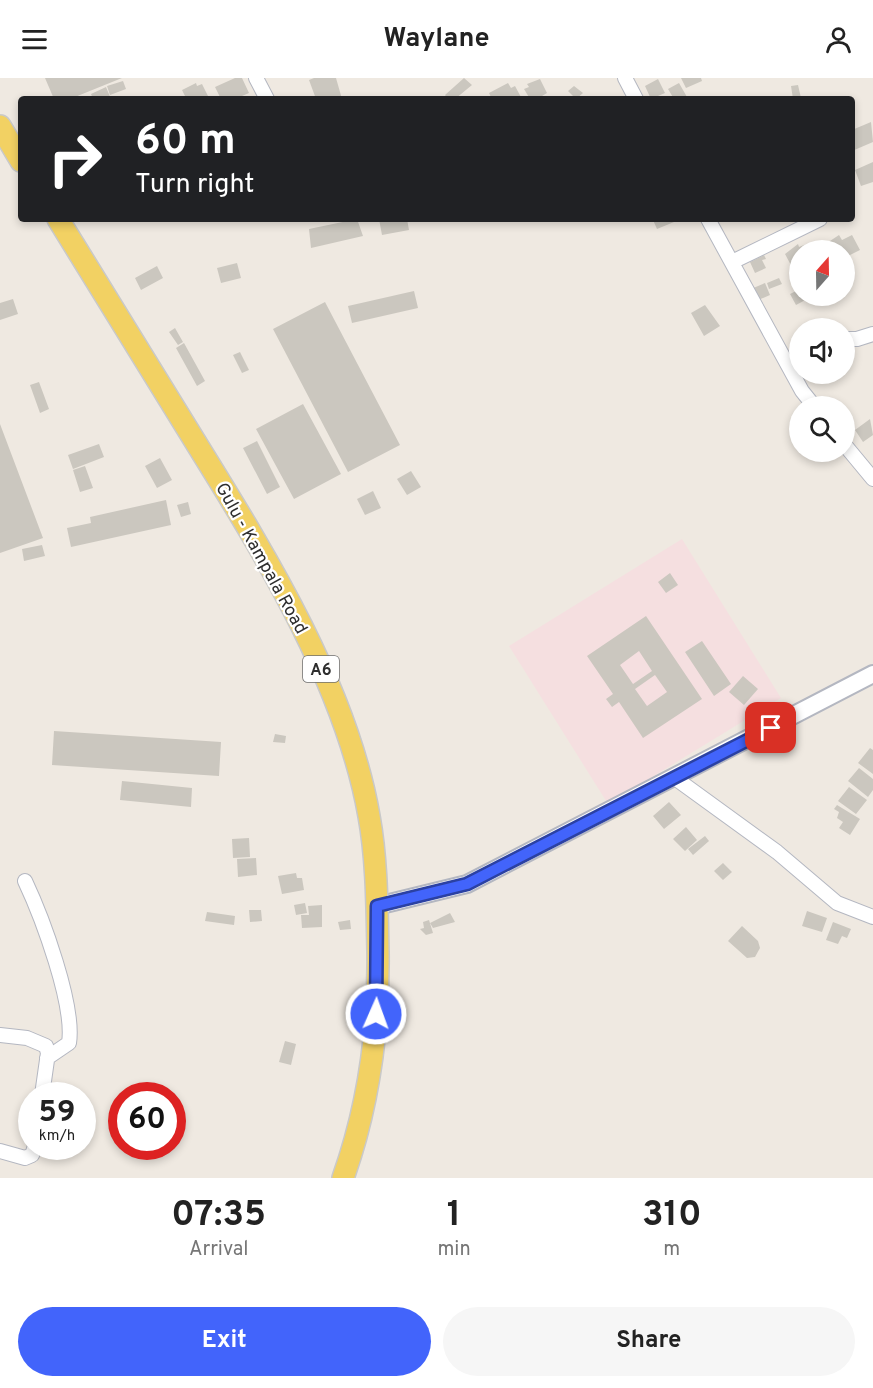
<!DOCTYPE html>
<style>
:root{--surface:#fff;--page:#f6f6f6;--text:#222;--muted:#767676;--accent:#4264fb}
body{margin:0;font-family:Overpass,sans-serif;background:var(--page);color:var(--text);height:100vh;display:flex;flex-direction:column;font-size:22px;white-space:nowrap}
*{box-sizing:border-box;margin:0}
p{font-size:20px;color:var(--muted)}
.icon{flex:none;width:33px;height:33px;fill:none;stroke:currentColor;stroke-width:2;stroke-linecap:round;stroke-linejoin:round}
.map{position:relative;height:1100px;overflow:hidden}
.drawer{display:flex;flex-direction:column;background:var(--surface);flex:1}
.drawer>*{flex:none}
.hud{position:absolute;left:18px;top:18px;width:837px;height:126px;border-radius:6px;box-shadow:0 3px 9px #0003;background:#202124;color:#fff;overflow:hidden}
.needle{width:39px;rotate:20deg}
.fabs{position:absolute;left:789px;top:162px;display:grid;gap:12px}
.fabs a{display:grid;place-items:center;width:66px;height:66px;border-radius:50%;background:var(--surface);box-shadow:0 3px 9px #0003;font-size:30px}
.speed{position:absolute;left:18px;top:1004px;display:flex;gap:12px;font-size:30px;font-weight:700;text-align:center}
.speed>*{display:grid;place-content:center;width:78px;height:78px;border-radius:50%;background:var(--surface);box-shadow:0 3px 9px #0003;line-height:1}
.speed small{font-size:15px;font-weight:400}
.speed .limit{border:9px solid #d22;background:#fff;color:#111}
.pin{position:absolute;display:grid;place-items:center;width:51px;height:51px;color:#fff;margin:-26px;border-radius:12px;box-shadow:0 3px 9px #0006}
.me{position:absolute;width:66px;margin:-33px;rotate:2deg;stroke-linejoin:round;filter:drop-shadow(0 0 4px #0008)}
.turn{display:flex;align-items:center;gap:21px;height:126px;padding:0 18px;font-size:27px}
.turn .icon{width:78px;height:78px;stroke-width:2.5}
.turn b{display:block;font-size:42px;line-height:51px}
.eta{display:flex;justify-content:space-evenly;align-items:center;height:102px;text-align:center}
.eta b{font-size:36px;font-weight:700;line-height:42px}
.cta{display:flex;gap:12px;margin-top:auto;padding:12px 18px}
.cta a{flex:1;height:69px;border-radius:36px;background:var(--accent);color:#fff;font-size:24px;font-weight:700;line-height:69px;text-align:center}
.cta a+a{background:var(--page);color:var(--text)}
header{display:flex;justify-content:space-between;align-items:center;height:78px;padding:0 18px;background:var(--surface);font-size:27px;font-weight:700}
.map>svg:first-child{display:block}
.medical{fill:#f5dfe0}
.building{fill:#cbc7bf;fill-rule:evenodd}
.lines{fill:none;stroke-linecap:round;stroke-linejoin:round}
.minor-casing{stroke:#b4b7c1;stroke-width:16}
.tertiary-casing{stroke:#b4b7c1;stroke-width:20}
.primary-casing{stroke:#c9c9c9;stroke-width:24}
.minor{stroke:#fff;stroke-width:14}
.tertiary{stroke:#fff;stroke-width:16}
.primary{stroke:#f2d163;stroke-width:21}
.route-casing{stroke:#2b41a3;stroke-width:15}
.route{stroke:#4264fb;stroke-width:10}
.labels{text-anchor:middle;stroke-width:4.5;stroke-linejoin:round;paint-order:stroke}
.shield{fill:#fff;stroke:#6d6d6d;stroke-width:1.5}
.shield-label{font-size:16px;font-weight:bold;fill:#2e2e2e}
.street-label{font-size:18px;fill:#2e2e2e;stroke:#fff}
</style>
<header><svg class="icon" aria-label="menu" viewBox="0 0 24 24"><path d="M4 6h16M4 12h16M4 18h16"/></svg>Waylane<svg class="icon" aria-label="person" viewBox="0 0 24 24"><circle cx="12" cy="8" r="4"/><path d="M4 21q1-7 8-7t8 7"/></svg></header>
<div class="map">
<svg width="873" height="1100" viewBox="0 0 873 1100">
<rect width="100%" height="100%" fill="#efe9e1"/>
<path class="medical" d="M682 461 781 620 608 726 509 568Z"/>
<path class="building" d="M45 0H122L70 21H54Z
M235 0H242L249 15 235 21H221L215 9Z
M314 0H336L342 21H316L309 2Z
M464 0 472 7 455 21H448L445 17Z
M681 0H701L702 3 686 10Z
M540 1 547 15 537 21H530L524 11 529 9 527 6Z
M658 1 665 15 651 21 645 8Z
M123 3 126 11 110 17 107 8Z
M196 5 197 8 202 6 208 18 179 21 185 18 182 12Z
M508 5 511 10 515 8 522 21H492L489 15Z
M679 5 687 19 674 21 668 11Z
M798 7 801 20 793 21 791 8Z
M574 8 583 15 576 21 568 13Z
M106 9 111 21H93L91 16Z
M871 44 873 64 852 73V52Z
M873 84V104L861 108 855 92Z
M357 141 363 158 311 170 309 151Z
M379 141H407L409 152 382 157Z
M673 141 674 144 657 151 653 142Z
M839 157 842 162 852 157 860 172 844 180V172H813L829 168 827 165Z
M798 166 799 169 804 167 807 172H800V188L793 191 785 176Z
M764 177 766 181 762 182 766 190 755 195 750 184Z
M237 185 241 200 221 205 217 190Z
M157 188 163 200 141 212 135 200Z
M779 200 782 206 769 211 767 205Z
M765 205 770 217 756 223 751 211Z
M800 211V218H808L809 220 796 227 790 216Z
M414 213 418 230 352 245 348 228Z
M13 221 18 236 0 242V225Z
M325 224 400 367 348 394 273 251Z
M705 227 720 248 704 258 691 235Z
M175 250 183 264 178 267 169 254Z
M184 265 205 303 197 308 176 270Z
M240 274 249 292 242 295 233 277Z
M39 304 49 331 40 335 30 307Z
M303 326 341 396 294 421 256 351Z
M870 341 873 357 863 364 855 352Z
M0 346 43 460 0 475Z
M257 363 280 409 267 416 243 370Z
M99 366 104 379 73 391 68 377Z
M160 380 172 402 157 410 145 388Z
M85 388 93 410 80 414 73 392Z
M411 393 421 409 407 417 397 401Z
M373 413 381 430 365 437 357 421Z
M166 422 171 447 71 469 67 450 91 445 90 439Z
M188 424 191 436 181 439 177 427Z
M42 467 45 478 24 483 22 471Z
M670 495 678 507 666 515 658 504Z
M646 538 702 621 643 660 619 624 612 629 606 621 613 616 587 578ZM639 573 652 593 633 606 620 587ZM655 597 667 614 647 628 635 611Z
M702 563 731 606 714 618 685 574Z
M743 598 758 611 744 627 729 614Z
M54 653 221 664 219 698 52 687Z
M275 656 286 658 285 665 273 664Z
M870 670 873 672V696L858 685Z
M859 690 873 701V712L868 719 848 703Z
M122 703 192 710 191 729 120 722Z
M849 709 867 722 856 736 838 723Z
M669 724 681 737 664 751 653 738Z
M837 727 860 741 850 757 839 750 843 744 837 740 839 734 834 731Z
M686 749 697 762 685 773 673 761Z
M705 758 709 763 693 777 688 771Z
M249 760 250 779 233 780 232 761Z
M256 780 257 797 238 799 237 781Z
M723 785 732 794 723 802 714 793Z
M296 795 297 800H302L304 812 282 816 278 798Z
M305 825 307 835 296 837 294 827Z
M322 827V849L302 850 301 837H309L308 828Z
M249 832H261L262 843 250 844Z
M807 833 827 840 822 854 802 848Z
M207 834 235 838 234 847 205 843Z
M450 835 455 844 433 850 430 845Z
M350 842 351 851 340 852 338 844Z
M429 842 433 855 426 857 420 851 424 850 423 844Z
M833 844 851 851 847 860 842 858 838 866 826 862Z
M742 848 758 863 760 870 755 879 747 880 728 863Z
M285 963 296 966 291 987 279 984Z"/>
<g class="lines">
<defs>
<path id="minor" d="M256 0 267 21
M625 0 636 21
M708 141 802 313 814 328
M732 184 820 141
M844 261H857L873 256
M844 366 873 401
M675 700 777 774 837 825 873 839
M25 803C42 839 75 927 69 965L47 980
M0 957 27 960 46 968 48 975 42 1017
M0 1073 25 1080 32 1077 35 1068"/>
<path id="tertiary" d="M377 828 467 806 873 596"/>
<path id="primary" d="M0 48 21 83
M58 141C106 218 153 296 201 373 268 481 347 611 369 738 377 782 377 829 378 874 379 951 369 1027 343 1100"/>
</defs>
<use href="#minor" class="minor-casing"/>
<use href="#tertiary" class="tertiary-casing"/>
<use href="#primary" class="primary-casing"/>
<use href="#minor" class="minor"/>
<use href="#tertiary" class="tertiary"/>
<use href="#primary" class="primary"/>
</g>
<g class="lines">
<defs>
<path id="route" d="M376 936 377 828 467 806 771 650"/>
</defs>
<use href="#route" class="route-casing"/>
<use href="#route" class="route"/>
</g>
<g class="labels">
<rect class="shield" x="303" y="578" width="36" height="26" rx="4.5"/>
<g class="shield-label">
<text x="321" y="597">A6</text>
</g>
<g class="street-label">
<text transform="translate(262 480) rotate(61)" y="6">Gulu - Kampala Road</text>
</g>
</g>
</svg>
<div class="fabs">
<a><svg class="needle" viewBox="-14 -14 28 28"><path d="M0-13l5 13h-10z" fill="#e53935"/><path d="M0 13l5-13h-10z" fill="#767676"/></svg></a>
<a><svg class="icon" aria-label="sound" viewBox="0 0 24 24"><path d="M4 9h4l5-4v14l-5-4H4zM17 9q2 3 0 6"/></svg></a>
<a><svg class="icon" aria-label="search" viewBox="0 0 24 24"><circle cx="10" cy="10" r="6"/><path d="M15 15l6 6"/></svg></a>
</div>
<div class="speed"><div>59<small>km/h</small></div><div class="limit">60</div></div>
<div class="pin" style="left:771px;top:650px;background:#d93025"><svg class="icon" aria-label="arrive" viewBox="0 0 24 24"><path d="M6 21V4h12l-3 4 3 4H6"/></svg></div>
<svg class="me" style="left:376px;top:936px" viewBox="-20 -20 40 40"><circle r="17" fill="#4264fb" stroke="#fff" stroke-width="3"/><path d="M0-11L8 9 0 5-8 9z" fill="#fff"/></svg>
<div class="hud">
<div class="turn"><svg class="icon" aria-label="right" viewBox="0 0 24 24"><path d="M7 20v-9h11M14 6l5 5-5 5"/></svg><div><b>60 m</b>Turn right</div></div>
</div>
</div>
<section class="drawer">
<div class="eta">
<div><b>07:35</b><p>Arrival</p></div>
<div><b>1</b><p>min</p></div>
<div><b>310</b><p>m</p></div>
</div>
<div class="cta"><a>Exit</a><a>Share</a></div>
</section>
